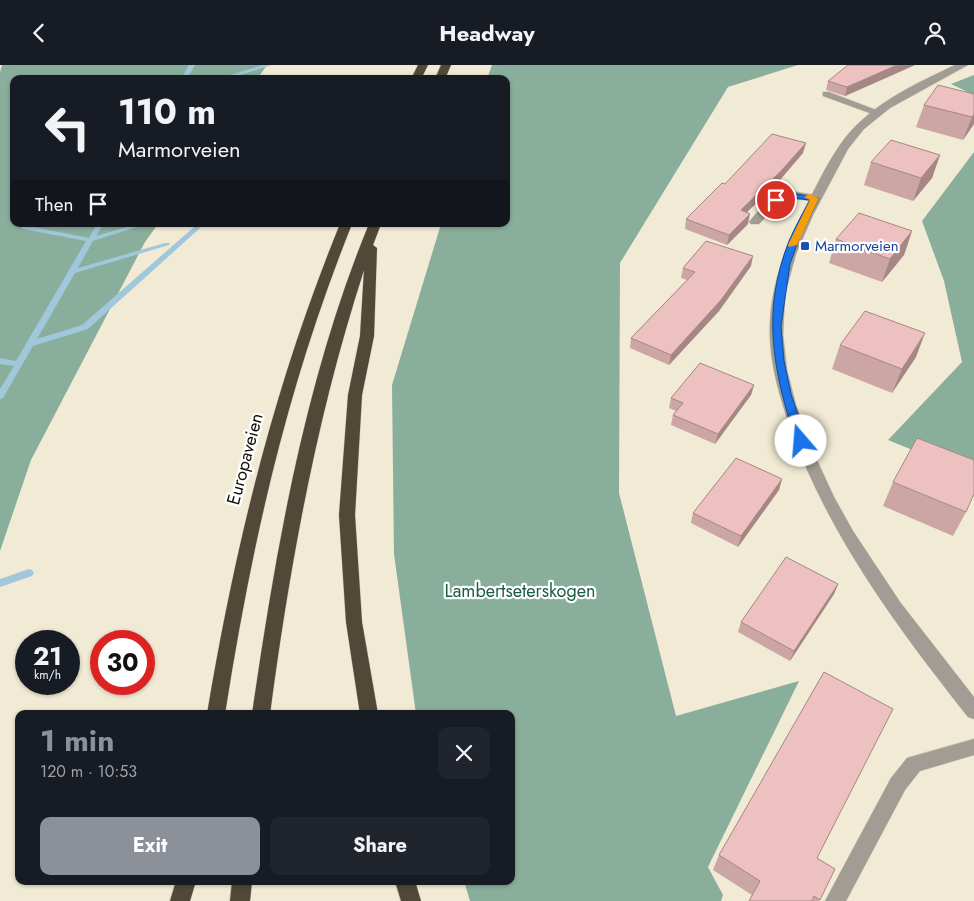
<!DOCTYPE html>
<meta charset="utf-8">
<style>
:root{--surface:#171b24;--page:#20242c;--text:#f1f3f6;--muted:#9ea1a6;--accent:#8c9099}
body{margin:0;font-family:Jost,sans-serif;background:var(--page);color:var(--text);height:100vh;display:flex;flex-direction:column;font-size:19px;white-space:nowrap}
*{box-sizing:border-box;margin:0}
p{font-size:16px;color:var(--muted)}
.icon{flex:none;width:28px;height:28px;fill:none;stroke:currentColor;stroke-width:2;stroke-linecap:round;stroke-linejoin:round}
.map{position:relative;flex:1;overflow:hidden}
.side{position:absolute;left:15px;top:645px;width:500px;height:175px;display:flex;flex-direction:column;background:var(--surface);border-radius:10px;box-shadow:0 1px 4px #0004}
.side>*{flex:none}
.banner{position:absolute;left:10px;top:10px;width:500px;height:152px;border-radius:10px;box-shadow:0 1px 4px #0004;background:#171b24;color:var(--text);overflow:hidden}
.speed{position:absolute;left:15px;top:565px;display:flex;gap:10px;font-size:25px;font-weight:700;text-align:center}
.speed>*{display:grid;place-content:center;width:65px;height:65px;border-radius:50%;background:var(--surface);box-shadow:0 1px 4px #0004;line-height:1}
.speed small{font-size:12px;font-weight:400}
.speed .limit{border:8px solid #d22;background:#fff;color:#111}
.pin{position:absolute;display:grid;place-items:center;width:42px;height:42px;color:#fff;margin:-21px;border:2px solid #fff;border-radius:50%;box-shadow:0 1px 5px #0007}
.me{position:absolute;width:55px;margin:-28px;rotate:342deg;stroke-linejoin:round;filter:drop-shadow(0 0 4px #0008)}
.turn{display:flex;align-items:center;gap:18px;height:105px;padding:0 25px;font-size:22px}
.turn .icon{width:65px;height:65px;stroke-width:2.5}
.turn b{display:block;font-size:35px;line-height:42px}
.then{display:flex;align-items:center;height:48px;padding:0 25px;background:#0003;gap:10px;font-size:19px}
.round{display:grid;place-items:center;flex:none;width:52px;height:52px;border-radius:10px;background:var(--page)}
.headline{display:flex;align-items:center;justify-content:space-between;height:85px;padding:0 25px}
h1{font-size:30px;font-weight:700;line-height:38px;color:var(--accent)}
.cta{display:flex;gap:10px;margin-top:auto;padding:10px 25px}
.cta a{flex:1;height:58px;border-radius:10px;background:var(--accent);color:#fff;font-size:20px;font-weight:700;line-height:58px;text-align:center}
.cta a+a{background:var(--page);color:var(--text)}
header{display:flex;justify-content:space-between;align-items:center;height:65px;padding:0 25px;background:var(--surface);font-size:22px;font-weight:700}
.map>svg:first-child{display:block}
.forest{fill:#89af9c}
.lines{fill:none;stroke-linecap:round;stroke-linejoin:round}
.stream{fill:#a1c7db;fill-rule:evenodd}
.lane-casing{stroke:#cdc7b3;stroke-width:1}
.street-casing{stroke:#cdc7b3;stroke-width:1}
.highway-casing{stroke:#cdc7b3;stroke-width:1}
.lane{fill:#a29d94;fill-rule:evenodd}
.street{fill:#a29d94;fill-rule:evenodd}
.highway{fill:#514837;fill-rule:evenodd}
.wall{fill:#cba6a4}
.shaded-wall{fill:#a58786}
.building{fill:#ecc1bf;stroke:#a58786}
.route{fill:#1a73e8;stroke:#114b97}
.slow{fill:#f59e0b}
.transit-dot{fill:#1a4fb4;stroke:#fff;stroke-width:2}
.labels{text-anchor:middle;stroke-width:4.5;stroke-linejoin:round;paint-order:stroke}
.far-transit-label{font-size:15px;fill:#164399;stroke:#fff;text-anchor:start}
.street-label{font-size:18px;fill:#100e07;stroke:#fff}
.park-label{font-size:18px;fill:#1a5d44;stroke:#fff}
</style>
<header><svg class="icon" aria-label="back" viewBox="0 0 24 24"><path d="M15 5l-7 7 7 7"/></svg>Headway<svg class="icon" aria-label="person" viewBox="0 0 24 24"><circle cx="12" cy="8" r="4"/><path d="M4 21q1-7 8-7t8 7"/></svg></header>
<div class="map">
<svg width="974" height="836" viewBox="0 0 974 836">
<rect width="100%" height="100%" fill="#f1ead4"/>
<path class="forest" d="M2 0H267L257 14H14V159H158L145 177 31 395 0 486V7Z
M492 0H798L728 22 620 198 619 428 676 651 799 616 708 802 723 830 721 836H470L464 816H511V649H416L394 489 392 320 441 159H506V14H487Z
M974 10V30L951 19Z
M974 87V410L888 375 962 297 944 216 922 156Z"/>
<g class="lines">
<path class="stream" d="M189 0H195L187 14H181Z
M263 0H272L227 14H217Z
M97 159H103L96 171 137 159 143 160 93 176 78 203 165 178H169L170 179 169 180 75 208 37 274 82 260 194 162 196 159H202L199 164 88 264 33 281 3 333 0 334V324L14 301 0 299V293L16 296 86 176 23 164 20 162 23 160 89 173Z
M29 504 32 505 34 508 32 511 0 522V514Z"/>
<defs>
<path id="lane" d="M823 27H829L884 48 875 50 823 31Z
M796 127 815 130 821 133C814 140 800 132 790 135 777 138 768 150 759 159H751L749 157C761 141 776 130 796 127Z
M974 674V690L920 706 905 725 846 836H825L891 713 907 693Z"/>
<path id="street" d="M955 0H968L890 43 864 64 848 84 813 150 796 189 785 229 783 270 787 305 796 340 816 393 834 432 853 466 900 537 974 632V654L968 652C897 562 830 472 791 365 779 330 768 294 770 257 772 216 787 178 806 141 818 118 829 94 845 73 873 38 915 19 955 0Z"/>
<path id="highway" d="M418 0H428L421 14H411Z
M441 0H451L445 14H435Z
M340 159H352C287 321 252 477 225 649H207C236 477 274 321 340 159Z
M369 159H381L373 180 377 183 374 271 362 330 355 450 362 557 378 649H360L346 557 339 450 348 330 360 271 364 205C317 350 290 498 270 649H252C276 484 305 314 369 159Z
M176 816H196L190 836H170Z
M232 816H252L250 836H230Z
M395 816H415L421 836H401Z"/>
</defs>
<use href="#lane" class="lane-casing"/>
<use href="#street" class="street-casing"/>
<use href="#highway" class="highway-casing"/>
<use href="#lane" class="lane"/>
<use href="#street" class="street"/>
<use href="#highway" class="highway"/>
</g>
<path class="wall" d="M915 0 845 31 826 25 828 16Z
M974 29V59L963 75 916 62 924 40Z
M803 88 779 116 747 147 748 159 727 180 685 164 686 154 725 119Z
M940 90 932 113 913 136 864 120 871 97Z
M912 166 904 190 882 217 829 198 836 174Z
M751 201 719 246 669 300 630 283 631 273 687 215 681 213 683 203Z
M840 280 916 292 892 328 832 304Z
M754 320 751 330 715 379 671 360 673 350 676 346 669 343 671 333Z
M782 414 779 425 738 482 691 458 693 448Z
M893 417 966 447 953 471 883 441Z
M838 519 834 529 790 596 738 567 741 557Z
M719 790 817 793 835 804 819 836H749L752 830 713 805Z"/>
<path class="shaded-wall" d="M897 0H915L845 31 847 22Z
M974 49V59L963 75 972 52Z
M806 78 803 88 779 116 739 155 741 145Z
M940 90 932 113 913 136 921 113Z
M750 149 748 159 727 180 729 170Z
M912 166 904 190 882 217 890 194Z
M753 191 751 201 719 246 669 300 671 290Z
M925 268 916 292 892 328 902 304Z
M754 320 751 330 715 379 718 369Z
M782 414 779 425 738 482 741 471Z
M838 519 834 529 790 596 794 586Z"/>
<path class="building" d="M848 0H897L847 22 828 16Z
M938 20 974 29V49L972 52 924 40Z
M772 69 806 78 781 106 741 145 750 149 729 170 686 154 722 118 725 119Z
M891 75 940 90 921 113 871 97Z
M859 148 912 166 890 194 836 174Z
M706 176 753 191 721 235 671 290 631 273 695 207 683 203Z
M865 246 925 268 902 304 840 280Z
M700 298 754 320 718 369 673 350 683 338 671 333Z
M917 373 974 395V429L966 447 893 417Z
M736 393 782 414 741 471 693 448Z
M786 492 838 519 794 586 741 557Z
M824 607 893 644 817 793 835 804 820 835 814 831 812 836H749L760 816 719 790Z"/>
<path class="route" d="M792 128 819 133 799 174 790 199 781 261 784 296 791 329 807 376 801 380 796 376C773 306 761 247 789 176 795 162 803 148 810 135L792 133 776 137 772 135Z"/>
<path class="slow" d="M809 129 819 133 797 180 789 182 788 180 810 135 804 132Z"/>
<rect class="transit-dot" x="800" y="176" width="10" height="10" rx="2.5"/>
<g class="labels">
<g class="far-transit-label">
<text x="815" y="186">Marmorveien</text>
</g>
<g class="street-label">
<text transform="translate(245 394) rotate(-75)" y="6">Europaveien</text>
</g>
<g class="park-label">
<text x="520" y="532">Lambertseterskogen</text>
</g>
</g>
</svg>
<div class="speed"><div>21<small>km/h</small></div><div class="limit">30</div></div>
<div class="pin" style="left:776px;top:135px;background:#d93025"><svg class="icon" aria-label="arrive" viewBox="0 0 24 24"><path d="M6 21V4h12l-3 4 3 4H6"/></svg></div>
<svg class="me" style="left:801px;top:376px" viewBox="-20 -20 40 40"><circle r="19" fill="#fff"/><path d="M0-13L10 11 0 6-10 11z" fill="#1a73e8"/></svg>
<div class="banner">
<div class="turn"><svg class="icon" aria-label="left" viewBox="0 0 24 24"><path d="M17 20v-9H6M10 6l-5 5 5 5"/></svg><div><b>110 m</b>Marmorveien</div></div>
<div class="then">Then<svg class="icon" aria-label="arrive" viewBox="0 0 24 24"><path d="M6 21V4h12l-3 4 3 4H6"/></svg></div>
</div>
<section class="side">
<div class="headline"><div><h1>1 min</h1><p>120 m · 10:53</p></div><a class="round"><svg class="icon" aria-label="close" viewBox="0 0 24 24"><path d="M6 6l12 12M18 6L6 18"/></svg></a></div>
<div class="cta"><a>Exit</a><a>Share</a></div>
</section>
</div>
